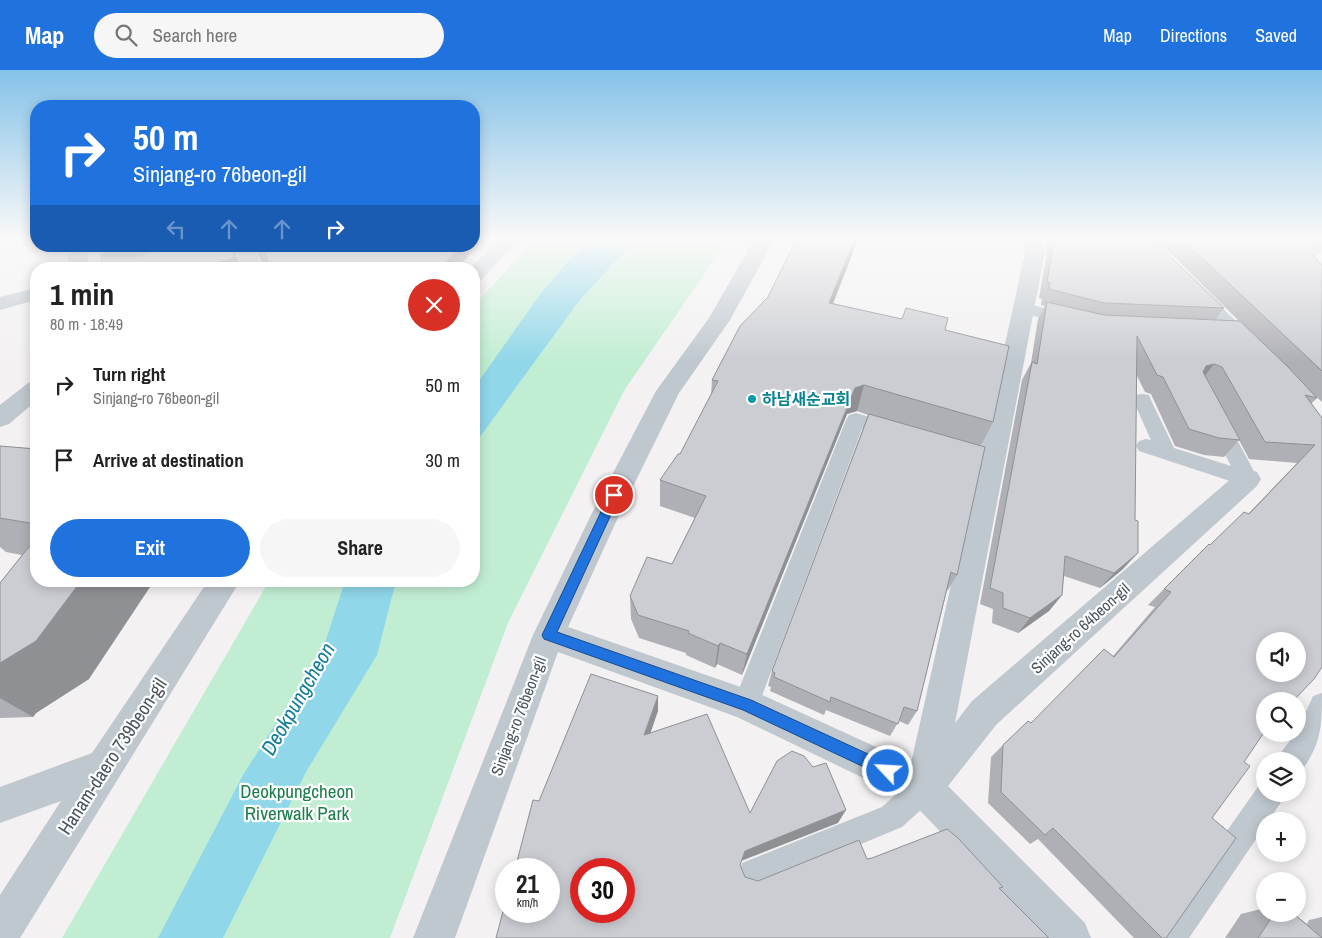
<!DOCTYPE html>
<meta charset="utf-8">
<style>
:root{--surface:#fff;--page:#f6f6f6;--text:#222;--muted:#767676;--accent:#2073de}
body{margin:0;font-family:"Archivo Narrow","Noto Sans KR",sans-serif;background:var(--page);color:var(--text);height:100vh;display:flex;flex-direction:column;font-size:19px;white-space:nowrap}
*{box-sizing:border-box;margin:0}
p{font-size:16px;color:var(--muted)}
.icon{flex:none;width:28px;height:28px;fill:none;stroke:currentColor;stroke-width:2;stroke-linecap:round;stroke-linejoin:round}
.map{position:relative;flex:1;overflow:hidden}
.side{position:absolute;left:30px;top:192px;width:450px;height:325px;display:flex;flex-direction:column;background:var(--surface);border-radius:20px;box-shadow:0 2px 12px #0003}
.side>*{flex:none}
.guide{position:absolute;left:30px;top:30px;width:450px;height:152px;border-radius:20px;box-shadow:0 2px 12px #0003;background:#2073de;color:#fff;overflow:hidden}
.controls{position:absolute;left:1256px;top:562px;display:grid;gap:10px}
.controls a{display:grid;place-items:center;width:50px;height:50px;border-radius:50%;background:var(--surface);box-shadow:0 2px 12px #0003;font-size:25px}
.speed{position:absolute;left:495px;top:788px;display:flex;gap:10px;font-size:25px;font-weight:700;text-align:center}
.speed>*{display:grid;place-content:center;width:65px;height:65px;border-radius:50%;background:var(--surface);box-shadow:0 2px 12px #0003;line-height:1}
.speed small{font-size:12px;font-weight:400}
.speed .limit{border:8px solid #d22;background:#fff;color:#111}
.pin{position:absolute;display:grid;place-items:center;width:42px;height:42px;color:#fff;margin:-21px;border:2px solid #fff;border-radius:50%;box-shadow:0 1px 5px #0007}
.me{position:absolute;width:55px;margin:-28px;rotate:295deg;stroke-linejoin:round;filter:drop-shadow(0 0 4px #0008)}
.turn{display:flex;align-items:center;gap:18px;height:105px;padding:0 20px;font-size:22px}
.turn .icon{width:65px;height:65px;stroke-width:2.5}
.turn b{display:block;font-size:35px;line-height:42px}
.lanes{display:flex;align-items:center;height:48px;padding:0 20px;background:#0003;justify-content:center;gap:25px;direction:ltr}
.lanes .off{opacity:.35}
.round{display:grid;place-items:center;flex:none;width:52px;height:52px;border-radius:26px;background:var(--page)}
.overview{display:flex;align-items:center;justify-content:space-between;height:85px;padding:0 20px}
h1{font-size:30px;font-weight:700;line-height:38px}
.action{display:flex;gap:10px;margin-top:auto;padding:10px 20px}
.action a{flex:1;height:58px;border-radius:30px;background:var(--accent);color:#fff;font-size:20px;font-weight:700;line-height:58px;text-align:center}
.action a+a{background:var(--page);color:var(--text)}
ul{padding:0;list-style:none}
li{display:flex;align-items:center;gap:15px;height:75px;padding:0 20px}
li div{flex:1}
li b{display:block;font-size:19px}
li em{font-style:normal}
header{display:flex;align-items:center;gap:30px;box-sizing:border-box;height:70px;padding:0 25px;background:var(--accent);color:#fff}
header strong{font-size:24px}
nav{display:flex;gap:28px;margin-inline-start:auto;font-size:18px}
.search{width:350px;height:45px;background:var(--page);display:flex;align-items:center;gap:12px;box-sizing:border-box;padding:0 18px;border-radius:28px;color:var(--muted);font-size:19px}
.map>svg:first-child{display:block}
.green{fill:#c1eed3}
.water{fill:#90d7e9}
.lines{fill:none;stroke-linecap:round;stroke-linejoin:round}
.lane{fill:#bfc8cf;fill-rule:evenodd}
.street{fill:#bfc8cf;fill-rule:evenodd}
.wall{fill:#afb0b5}
.shaded-wall{fill:#8e9094}
.building{fill:#cbcdd3;stroke:#8e9094;fill-rule:evenodd}
.route{fill:#2073de;stroke:#154b90}
.culture-dot{fill:#0f9aa8;stroke:#fff;stroke-width:2}
.labels{text-anchor:middle;stroke-width:4.5;stroke-linejoin:round;paint-order:stroke}
.culture-label{font-size:16px;font-weight:bold;fill:#0d838f;stroke:#fff;text-anchor:start}
.street-label{font-size:16px;fill:#49545d;stroke:#fff}
.near-street-label{font-size:19px;fill:#49545d;stroke:#fff}
.near-park-label{font-size:19px;fill:#1b7e4c;stroke:#fff}
.near-water-label{font-size:21px;font-style:italic;fill:#127d99;stroke:#fff}
</style>
<header>
<strong>Map</strong>
<div class="search"><svg class="icon" aria-label="search" viewBox="0 0 24 24"><circle cx="10" cy="10" r="6"/><path d="M15 15l6 6"/></svg>Search here</div>
<nav><a>Map</a><a>Directions</a><a>Saved</a></nav>
</header>
<div class="map">
<svg width="1322" height="868" viewBox="0 0 1322 868">
<rect width="100%" height="100%" fill="#f3f1f1"/>
<path class="green" d="M535 170H728L625 319 508 553 390 868H62L269 511H474V235Z"/>
<path class="water" d="M592 170H635L579 231 474 375V318L541 223 571 188Z
M345 511H396L377 585 306 702 223 868H158L243 705 323 579Z"/>
<g class="lines">
<path class="lane" d="M1024 233 1076 246 1078 250 1076 254 1070 255 1018 242 1016 238 1018 234Z
M1142 324 1149 325 1151 330 1174 378 1231 396 1209 354 1212 349 1219 347 1226 349 1258 409 1255 415 1248 417 1139 381 1136 376 1139 371 1146 369 1151 370 1133 330 1135 325Z
M856 343 899 356 902 361 899 366 892 368 862 359 759 634 755 643 746 646 737 643 733 634 846 350 849 345Z
M1322 623C1322 649 1322 669 1308 691 1305 696 1303 700 1298 702V691H1278L1282 681 1295 664H1298V659L1313 626Z
M924 704 934 708 938 718 934 728 902 757 753 819 742 815 738 804 742 793 882 737 914 708Z
M1265 712V724H1284L1280 734 1268 751H1265V756L1189 868H1154L1159 857 1260 714Z"/>
<path class="street" d="M497 170H518L481 210 474 212V199H470Z
M754 170H774L730 250 679 323 620 443 568 557 758 623 911 693 1013 238 1025 182 1022 170H1042L1045 182 955 653 972 631 1239 402 1248 399 1257 402 1261 409 1257 416 996 655 948 716 1085 853 1091 868H1042L911 731 737 647 558 582 455 868H413L533 565 592 443 656 321 709 248Z
M1134 170H1155L1178 196 1257 271 1260 276 1257 281 1249 283 1241 281 1164 204Z
M1312 170H1322V181C1313 187 1307 192 1296 189L1293 185Z
M66 176H86L89 199H69Z
M233 176H253L263 199H243Z
M36 218V230L0 240V227Z
M36 311V331L9 354 0 357V335L28 313Z
M208 511H240L20 868H0V825L61 731 0 753V717L92 683Z"/>
</g>
<path class="wall" d="M1045 170H1156L1173 189 1224 238 1215 250 1239 251 1157 170H1298L1322 195V332L1311 322 1317 328 1311 334 1322 348 1265 631 1244 692 1212 748 1166 868H1134L1038 769 1030 774 988 733 991 687 1003 675 1113 586 1155 537 1148 535 1209 474 1210 475 1248 444 1297 393 1249 389 1239 370 1224 387 1204 385 1175 376 1151 324 1145 322 1137 306 1123 499 1100 518 1064 506 1062 525 1049 541 1018 563 992 553 993 539 980 534 1022 310 1031 293 1038 249 1045 236 1041 235 1042 229 1039 228 1047 182 1045 175Z
M833 233 945 260 993 352 981 376 957 505 948 520H947L917 641 908 655 899 651 890 666 826 640 824 645 770 621 771 617 768 616 772 601 868 345 857 341 847 344 742 605 717 594 715 598 686 585V583L639 568 631 549 630 526 672 494 695 448 660 436V410L680 384 711 325 712 310Z
M0 376 36 379V511L89 609 36 643 33 647 0 648V513L22 485 6 482 0 477Z
M1265 838V844H1294L1307 854 1309 850 1322 847V868H1225L1241 844Z"/>
<path class="shaded-wall" d="M474 170H484L456 199H439L461 176H474Z
M854 170H858L823 259 829 233Z
M117 176H170L114 193 110 199 101 186 106 180Z
M231 176H232L242 199H197Z
M264 179 270 192 263 194 256 181Z
M1214 294 1201 311 1192 313 1206 296Z
M864 315 857 341 847 344 742 605 747 584 855 318Z
M1138 483 1123 499 1100 518 1114 503Z
M81 511H154L89 609 36 643 33 647 0 628V593Z
M1062 525 1049 541 1018 563 1030 548Z
M720 573 717 594 715 598 718 576Z
M658 626V641L645 679 644 665Z
M846 740 838 753 741 791 745 781Z"/>
<path class="building" d="M796 170H854L829 233 902 249 906 238 948 248 945 260 1009 276 993 352 864 315 855 318 747 584 720 573 718 576 688 563 689 561 638 545 630 526 647 487 672 494 706 426 660 410 678 384H680L718 311 712 310 740 256 768 227Z
M1054 170H1156L1173 189 1224 238 1104 233 1049 219 1050 213 1047 212Z
M1183 170H1298L1322 195V301Z
M99 176H117L106 180 101 186 103 187H135L173 176H231L235 187 197 199H104Z
M254 176H461L439 199H271L264 179 256 181Z
M1047 232 1104 245 1240 251 1288 297 1317 328 1305 325 1322 348V597L1314 609 1293 631H1265V661L1244 692 1250 696 1212 748 1236 768 1166 868H1162L1053 758 1045 765 1001 722 1003 675 1028 651 1031 653 1104 579 1114 587 1171 522 1164 519 1209 474 1210 475 1244 442 1249 444 1315 375 1265 372 1222 297 1214 294 1206 296 1203 302 1240 370 1219 368 1189 359 1163 307 1157 305 1137 266 1135 450 1138 451V483L1114 503 1065 486 1062 525 1030 548 1003 538V523L990 518 1032 292 1037 294ZM1265 571H1298V604H1265Z
M869 344 985 377 957 505 951 502 917 641 904 637 898 654 831 627 830 632 774 607 775 603 772 601Z
M0 376 36 379V454L0 448Z
M36 468V511H81L36 571 0 593V513Z
M591 604 658 626 644 665 707 644 750 743 777 691 792 681 804 686 813 697 826 693 846 740 745 781 740 795 745 807 758 811 859 770 867 789 872 788 947 759 958 768 1003 817 999 818 1049 868H496L506 830V841H549V799H515L533 730 539 731ZM581 799H624V841H581Z
M1274 844H1294L1322 868H1258Z"/>
<linearGradient id="sky" x2="0" y2="1"><stop stop-color="#85c2e8"/><stop offset="0.58" stop-color="#faf9f9"/><stop offset="1" stop-color="#faf9f9" stop-opacity="0"/></linearGradient>
<rect width="1322" height="292" fill="url(#sky)"/>
<path class="route" d="M614 421 620 425 557 562 751 630 894 696 896 701 894 706 888 709 883 706 743 640 544 569 542 565 544 561 609 425Z"/>
<circle class="culture-dot" cx="752" cy="329" r="5"/>
<g class="labels">
<g class="culture-label">
<text x="762" y="335">하남새순교회</text>
</g>
<g class="street-label">
<text transform="translate(1080 558) rotate(-42)" y="6">Sinjang-ro 64beon-gil</text>
<text transform="translate(518 646) rotate(-69)" y="6">Sinjang-ro 76beon-gil</text>
</g>
<g class="near-street-label">
<text transform="translate(112 686) rotate(-57)" y="7">Hanam-daero 739beon-gil</text>
</g>
<g class="near-park-label">
<text x="297" y="728">Deokpungcheon<tspan x="297" dy="22">Riverwalk Park</tspan></text>
</g>
<g class="near-water-label">
<text transform="translate(298 629) rotate(-60)" y="7">Deokpungcheon</text>
</g>
</g>
</svg>
<div class="controls">
<a><svg class="icon" aria-label="sound" viewBox="0 0 24 24"><path d="M4 9h4l5-4v14l-5-4H4zM17 9q2 3 0 6"/></svg></a>
<a><svg class="icon" aria-label="search" viewBox="0 0 24 24"><circle cx="10" cy="10" r="6"/><path d="M15 15l6 6"/></svg></a>
<a><svg class="icon" aria-label="layers" viewBox="0 0 24 24"><path d="M12 4l9 5-9 5-9-5zM3 14l9 5 9-5"/></svg></a>
<a>+</a>
<a>−</a>
</div>
<div class="speed"><div>21<small>km/h</small></div><div class="limit">30</div></div>
<div class="pin" style="left:614px;top:425px;background:#d93025"><svg class="icon" aria-label="arrive" viewBox="0 0 24 24"><path d="M6 21V4h12l-3 4 3 4H6"/></svg></div>
<svg class="me" style="left:888px;top:701px" viewBox="-20 -20 40 40"><circle r="17" fill="#2073de" stroke="#fff" stroke-width="3"/><path d="M0-11L8 9 0 5-8 9z" fill="#fff"/></svg>
<div class="guide">
<div class="turn"><svg class="icon" aria-label="right" viewBox="0 0 24 24"><path d="M7 20v-9h11M14 6l5 5-5 5"/></svg><div><b>50 m</b>Sinjang-ro 76beon-gil</div></div>
<div class="lanes"><svg class="icon off" aria-label="left" viewBox="0 0 24 24"><path d="M17 20v-9H6M10 6l-5 5 5 5"/></svg><svg class="icon off" aria-label="ahead" viewBox="0 0 24 24"><path d="M12 20V5M6 11l6-6 6 6"/></svg><svg class="icon off" aria-label="ahead" viewBox="0 0 24 24"><path d="M12 20V5M6 11l6-6 6 6"/></svg><svg class="icon" aria-label="right" viewBox="0 0 24 24"><path d="M7 20v-9h11M14 6l5 5-5 5"/></svg></div>
</div>
<section class="side">
<div class="overview"><div><h1>1 min</h1><p>80 m · 18:49</p></div><a class="round" style="background:#d93025;color:#fff"><svg class="icon" aria-label="close" viewBox="0 0 24 24"><path d="M6 6l12 12M18 6L6 18"/></svg></a></div>
<ul>
<li><svg class="icon" aria-label="right" viewBox="0 0 24 24"><path d="M7 20v-9h11M14 6l5 5-5 5"/></svg><div><b>Turn right</b><p>Sinjang-ro 76beon-gil</p></div><em>50 m</em></li>
<li><svg class="icon" aria-label="arrive" viewBox="0 0 24 24"><path d="M6 21V4h12l-3 4 3 4H6"/></svg><div><b>Arrive at destination</b></div><em>30 m</em></li>
</ul>
<div class="action"><a>Exit</a><a>Share</a></div>
</section>
</div>
